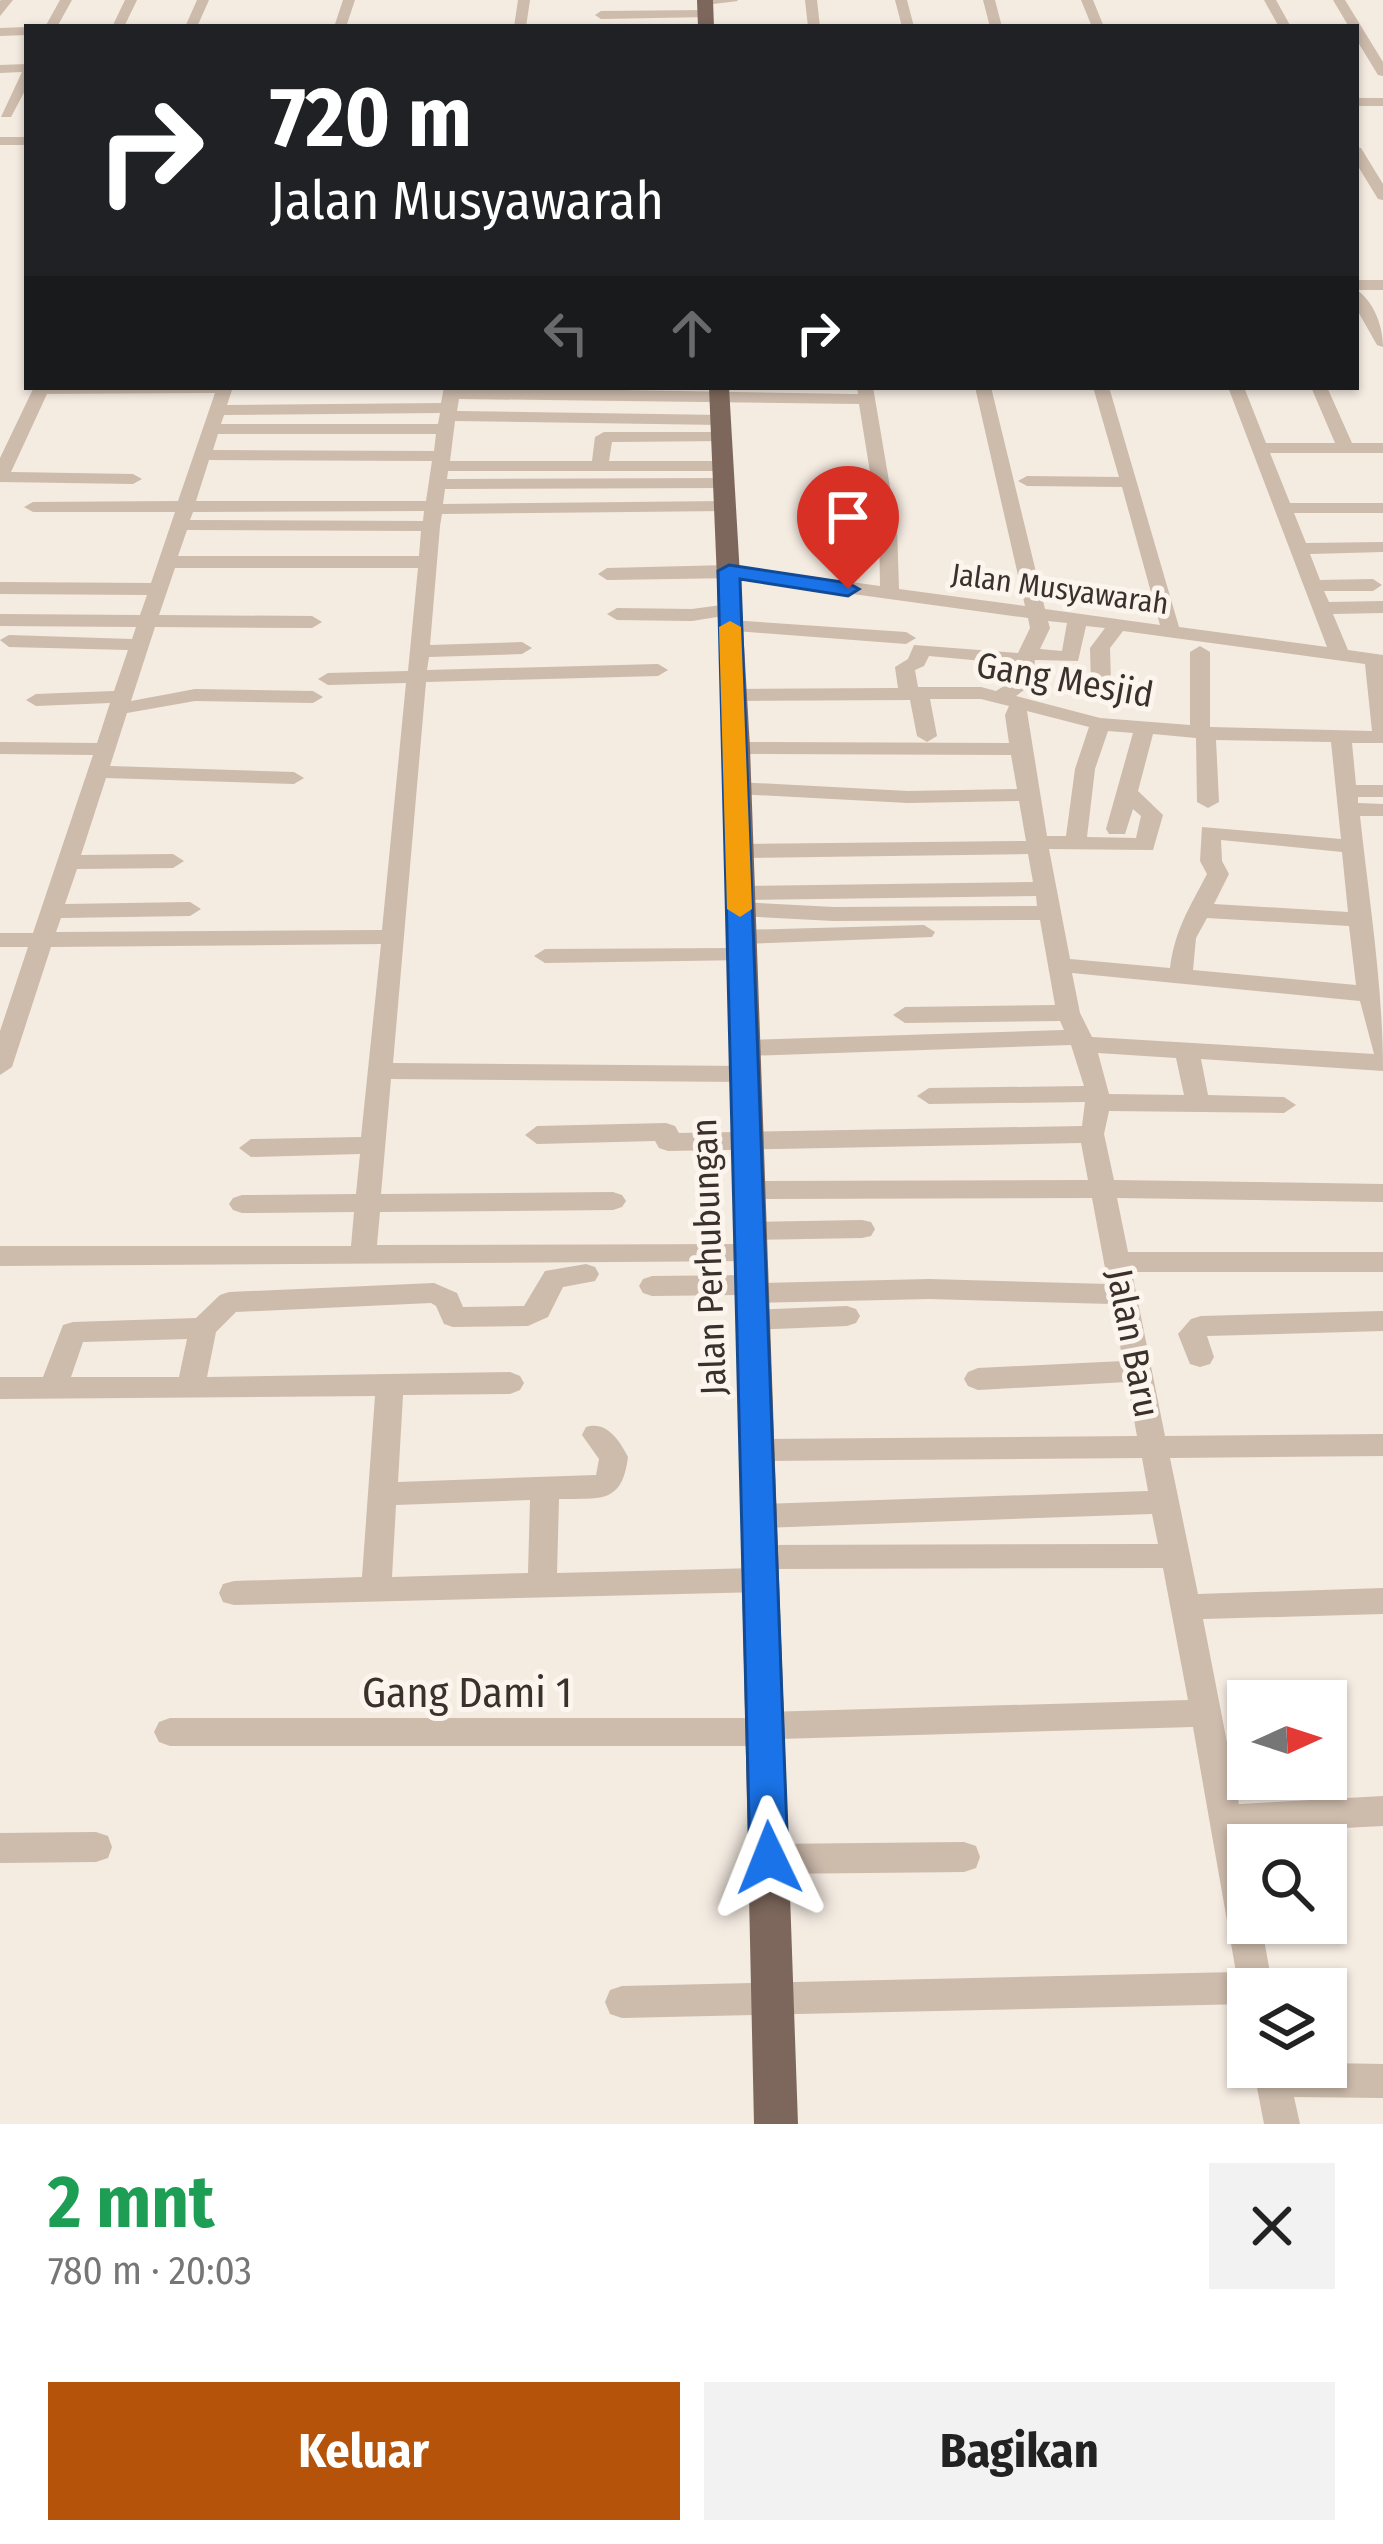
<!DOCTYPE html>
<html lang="id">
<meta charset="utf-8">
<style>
:root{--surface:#fff;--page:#f2f2f2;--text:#222;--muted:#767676;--accent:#b45309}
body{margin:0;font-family:"Fira Sans Condensed",sans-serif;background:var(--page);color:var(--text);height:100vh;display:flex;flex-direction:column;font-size:45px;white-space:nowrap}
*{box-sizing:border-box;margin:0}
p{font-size:39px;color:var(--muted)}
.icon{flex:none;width:66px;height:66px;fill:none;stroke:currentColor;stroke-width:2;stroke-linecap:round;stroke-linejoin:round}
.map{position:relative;height:2124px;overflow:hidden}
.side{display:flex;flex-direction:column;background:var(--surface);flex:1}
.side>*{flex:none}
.top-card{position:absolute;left:24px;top:24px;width:1335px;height:366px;border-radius:0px;box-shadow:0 3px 9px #0004;background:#202124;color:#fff;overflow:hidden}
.needle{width:78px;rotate:87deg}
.tools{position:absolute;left:1227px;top:1680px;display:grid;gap:24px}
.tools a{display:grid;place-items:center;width:120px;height:120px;border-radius:0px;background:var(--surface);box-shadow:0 3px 9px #0004;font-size:60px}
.pin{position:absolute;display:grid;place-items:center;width:102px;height:102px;color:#fff;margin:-123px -51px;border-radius:50% 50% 50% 0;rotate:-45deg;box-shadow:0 0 12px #0007}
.pin .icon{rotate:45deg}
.me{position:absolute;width:132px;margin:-66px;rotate:358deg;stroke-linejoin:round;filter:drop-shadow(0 0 9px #0008)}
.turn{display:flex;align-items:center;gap:42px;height:252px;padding:0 48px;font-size:54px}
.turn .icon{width:156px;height:156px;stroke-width:2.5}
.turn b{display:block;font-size:84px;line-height:102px}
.lanes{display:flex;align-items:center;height:114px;padding:0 48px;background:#0003;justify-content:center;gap:60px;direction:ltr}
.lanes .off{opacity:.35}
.round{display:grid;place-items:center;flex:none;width:126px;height:126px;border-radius:0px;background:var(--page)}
.head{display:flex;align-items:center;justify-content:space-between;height:204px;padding:0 48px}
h1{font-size:72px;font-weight:700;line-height:90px;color:#1e9e55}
.cta{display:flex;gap:24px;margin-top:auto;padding:24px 48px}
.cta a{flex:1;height:138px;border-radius:0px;background:var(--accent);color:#fff;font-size:48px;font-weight:700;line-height:138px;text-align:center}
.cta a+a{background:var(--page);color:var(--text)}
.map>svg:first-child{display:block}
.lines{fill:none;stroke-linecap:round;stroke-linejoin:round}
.minor{fill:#cdbbac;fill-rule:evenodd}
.major{fill:#7d675c;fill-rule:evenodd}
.route{fill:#1a73e8;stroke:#114b97;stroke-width:3}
.slow{fill:#f59e0b}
.labels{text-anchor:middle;stroke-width:10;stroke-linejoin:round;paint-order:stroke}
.far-street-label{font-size:30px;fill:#3b302b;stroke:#fbf5ee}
.street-label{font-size:36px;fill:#3b302b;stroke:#fbf5ee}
.near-street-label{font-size:42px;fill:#3b302b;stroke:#fbf5ee}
</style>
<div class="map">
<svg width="1383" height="2124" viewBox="0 0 1383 2124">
<rect width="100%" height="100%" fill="#f4ebe1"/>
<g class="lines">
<path class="minor" d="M1 0H13L0 16V1Z
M60 0H72L57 27H45Z
M125 0H137L124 27H112Z
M197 0H209L197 27H185Z
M343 0H355L346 27H334Z
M518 0H530L526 27H514Z
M700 0H737L738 1 705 5Z
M805 0H817L820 27H808Z
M895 0H907L914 27H902Z
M983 0H995L1002 27H990Z
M1081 0H1093L1104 27H1092Z
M1264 0H1276L1291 27H1279Z
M1333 0H1345L1383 62V76L1378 75 1356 39V27H1349Z
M706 10 710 17 601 19 595 15 601 11Z
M27 27V35L0 36V28Z
M27 64V87L11 117H1L22 72 0 73V65Z
M1356 98H1383V106H1356Z
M0 137H27V145H0Z
M1356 147 1361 148 1383 184V200L1378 199 1356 163Z
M1356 280H1383V290H1357C1374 302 1383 326 1383 347L1377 345 1356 308Z
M34 387H233L227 405 441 403 444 387 858 394 857 387H873L897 528 899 589 1025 606 975 387H991L1045 609 1160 625 1122 487 1027 486 1018 481 1027 476 1119 477 1093 387H1109L1179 627 1327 647 1228 387H1244L1266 443H1335L1311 387H1327L1352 443H1383V453H1270L1290 503H1383V513H1294L1306 543 1383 542V552L1310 554 1320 580 1373 579 1382 585 1373 591H1324L1329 602 1383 601V613L1333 614 1348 650 1383 655V743H1352L1356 785H1383V797H1358V803L1383 804V816H1360C1369 900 1383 985 1383 1071L1201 1059 1208 1095 1284 1097 1296 1105 1284 1113 1109 1111 1104 1134 1114 1180 1383 1184V1202L1117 1198 1128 1252H1383V1272H1132L1165 1436 1383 1434V1456L1170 1458 1198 1594 1383 1588V1614L1203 1619 1239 1804 1383 1796V1826L1244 1833 1248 1854V1923H1261L1273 1989H1248V2004L622 2018 610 2014 605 2002 610 1990 622 1986 1236 1972 1193 1727 778 1739 766 1746H170L159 1742 154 1732 159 1722 170 1718H753L765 1712 1188 1700 1163 1568 766 1569 773 1571 777 1580 773 1589 762 1592 234 1605 223 1602 219 1593 223 1584 234 1581 362 1577 375 1396 0 1399V1377H43L63 1325 73 1322 196 1318 220 1295 229 1292 434 1283 457 1293 463 1307 524 1306 545 1271 586 1264 595 1267 599 1274 595 1281 563 1287 548 1317 528 1326 453 1327 444 1324 436 1306 431 1303 236 1312 216 1332 207 1377 510 1372 520 1376 524 1383 520 1390 510 1394 403 1395 398 1482 596 1475 599 1459 582 1435 586 1427C607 1421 619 1440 628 1457 622 1505 600 1498 559 1499L557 1573 757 1568 751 1566 746 1557 751 1548 761 1545 1158 1544 1152 1514 759 1528 749 1524 744 1516 749 1508 759 1504 1148 1491 1142 1458 757 1461 747 1458 743 1450 747 1442 757 1439 1137 1436 1127 1382 978 1390 968 1386 964 1379 968 1372 978 1368 1123 1361 1112 1304 929 1299 750 1303 738 1295 652 1296 643 1293 639 1286 643 1279 652 1276 750 1275 762 1283 929 1279 1108 1284 1092 1198 747 1199 738 1196 734 1190 738 1184 747 1181 1088 1180 1081 1143 668 1151 659 1148 655 1141 537 1144 525 1135 537 1126 666 1123 675 1126 679 1133 1082 1126 1085 1102 929 1104 917 1096 929 1088 1084 1086 1071 1045 744 1056 732 1048 744 1040 1064 1030 1060 1021 905 1023 893 1015 905 1007 1055 1005 1040 920 834 921 740 916 729 909 740 902 834 907 1037 906 1036 896 739 900 728 893 739 886 1033 882 1028 854 738 858 727 851 738 844 1026 841 1019 801 908 803 737 794 727 788 737 782 908 791 1017 789 1011 755 737 754 727 748 737 742 1009 743 1005 715 1009 706 981 699H930L937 736 927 742 917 736 910 700 735 701 725 695 735 689 898 688 895 667 908 659 914 645 1018 653 1030 628 1028 618 736 578 607 580 598 574 607 568 729 565 880 586 879 528 859 404 459 399 457 411 721 415 729 420 721 425 455 421 450 461H592L595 437 604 432H722L728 433V441L612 442 609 461H723L732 466 723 471H448L447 479 724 478 733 483 724 488 445 489 443 504 726 501 735 506 726 511 442 514 440 526 430 645 522 642 532 648 522 654 429 657 427 670 658 664 668 670 658 676 426 682 393 1063 744 1066 756 1074 744 1082 391 1079 381 1194 613 1192 622 1195 626 1201 622 1207 613 1210 380 1212 377 1245 748 1244 757 1247 761 1254 757 1261 0 1266V1246H351L354 1212 242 1213 233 1210 229 1204 233 1198 242 1195 356 1194 360 1154 251 1157 239 1148 251 1139 361 1137 381 944 51 947 12 1067 0 1075V1031L28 947H0V933H33L93 755 0 754V742L97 743 110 703 36 706 26 700 36 694 114 691 128 650 9 647 0 640 9 635 132 639 136 627 0 626V614L140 615 147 595 0 594V582L151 583 175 512H33L24 507 33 502 178 501 215 393 47 394 11 472 133 474 142 479 133 484 0 482V458ZM440 413 438 424H221L224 415ZM218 434H436L434 451 213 450ZM209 460 432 461 426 501H196ZM424 511 423 521 190 520 193 512ZM187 530 421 531 419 556H178ZM175 568H418L408 671 328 673 318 679 328 685 406 683 382 930 56 932 61 918 190 916 201 909 190 902 65 904 77 869 173 868 184 861 173 854 81 855 106 778 294 784 304 778 294 772 110 766 127 713 195 701 313 703 323 697 313 691 195 689 131 701 155 627 312 628 322 622 312 616 159 615ZM1048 621 1067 623 1062 651 1040 649 1050 628ZM1086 626 1105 628 1090 648 1091 684 1101 690 1111 684 1110 648 1123 631 1365 664 1372 731 1210 727V652L1200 646 1190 652V725L1100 718 1016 696 1032 684 1035 660 1078 661ZM929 656 1015 664 1012 681 996 691 981 687H918L915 670 924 666ZM1027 711 1089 727 1075 769 1066 836H1047ZM1108 731 1133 733 1106 829 1109 834H1125L1133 809 1141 816 1136 838 1087 837 1095 769ZM1153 734 1196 738 1197 802 1208 808 1219 802 1216 740 1331 742 1341 839 1202 827 1200 861 1207 874C1190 907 1175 929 1170 968L1070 959 1049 849 1153 850 1163 815 1138 791ZM1221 840 1342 852 1348 912 1214 904 1229 874 1222 861ZM1207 918 1349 926 1356 985 1193 970 1196 938ZM1072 973 1360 1001 1374 1054 1092 1037 1080 1013ZM1098 1053 1176 1058 1184 1095 1109 1094ZM187 1339 179 1377H71L83 1342ZM530 1500 528 1573 392 1577 396 1505Z
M729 604 736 606V614L692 621 617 620 607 614 617 608 692 609Z
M730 620 906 632 916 638 906 644 723 630V622Z
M924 925 935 932 932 937 741 944 730 937 741 930Z
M741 948 752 955 749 960 545 963 534 956 545 949Z
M862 1220 871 1222 875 1229 871 1236 862 1238 749 1240 740 1238 736 1231 740 1224 749 1222Z
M847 1306 856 1309 860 1316 856 1323 847 1326 751 1330 742 1327 738 1320 742 1313 751 1310Z
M1383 1311V1331L1207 1336 1214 1357 1210 1364 1200 1367 1190 1364 1178 1334 1191 1319 1201 1316Z
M96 1832 108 1836 112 1847 108 1858 96 1862 0 1863V1833Z
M964 1842 976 1846 980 1857 976 1868 964 1872 769 1874 757 1870 753 1859 757 1848 769 1844Z
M1326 2063 1383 2064V2098L1294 2097 1300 2124H1264L1253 2067H1326Z"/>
<path class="major" d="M697 0H713L714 27H698Z
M709 387H729L750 748 798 2124H754L724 748Z"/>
</g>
<path class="route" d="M729 565 848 583 859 589 848 596 740 579 788 1858 782 1871 769 1876 756 1871 750 1858 718 571Z"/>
<path class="slow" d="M730 621 741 627 752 909 740 917 727 909 719 627Z"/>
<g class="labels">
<g class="far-street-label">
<text transform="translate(1060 589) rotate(8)" y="10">Jalan Musyawarah</text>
</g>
<g class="street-label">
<text transform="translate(1065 679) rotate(10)" y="13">Gang Mesjid</text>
<text transform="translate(708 1257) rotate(-92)" y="13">Jalan Perhubungan</text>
<text transform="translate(1134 1343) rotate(79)" y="13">Jalan Baru</text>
</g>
<g class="near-street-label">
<text x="467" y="1707">Gang Dami 1</text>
</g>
</g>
</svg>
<div class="tools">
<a><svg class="needle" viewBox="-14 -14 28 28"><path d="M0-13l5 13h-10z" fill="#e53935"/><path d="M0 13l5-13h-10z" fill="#767676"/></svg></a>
<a><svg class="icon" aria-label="search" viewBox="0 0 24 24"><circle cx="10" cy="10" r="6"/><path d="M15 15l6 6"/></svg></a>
<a><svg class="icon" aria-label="layers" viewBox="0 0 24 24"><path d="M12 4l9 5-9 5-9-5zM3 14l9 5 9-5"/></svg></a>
</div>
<div class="pin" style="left:848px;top:589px;background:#d93025"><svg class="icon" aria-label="arrive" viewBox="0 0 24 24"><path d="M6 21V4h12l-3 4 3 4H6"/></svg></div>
<svg class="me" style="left:769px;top:1858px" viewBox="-20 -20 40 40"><path d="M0-17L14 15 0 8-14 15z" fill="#1a73e8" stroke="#fff" stroke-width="4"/></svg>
<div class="top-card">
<div class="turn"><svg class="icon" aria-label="right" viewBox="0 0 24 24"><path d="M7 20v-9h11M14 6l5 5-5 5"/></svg><div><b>720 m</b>Jalan Musyawarah</div></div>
<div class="lanes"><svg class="icon off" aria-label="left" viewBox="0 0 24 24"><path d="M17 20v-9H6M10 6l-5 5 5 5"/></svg><svg class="icon off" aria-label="ahead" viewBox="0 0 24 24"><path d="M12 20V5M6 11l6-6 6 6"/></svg><svg class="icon" aria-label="right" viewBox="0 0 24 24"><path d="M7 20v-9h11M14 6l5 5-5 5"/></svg></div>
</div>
</div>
<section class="side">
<div class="head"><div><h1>2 mnt</h1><p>780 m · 20:03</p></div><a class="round"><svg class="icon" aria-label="close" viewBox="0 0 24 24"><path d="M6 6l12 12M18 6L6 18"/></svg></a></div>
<div class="cta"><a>Keluar</a><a>Bagikan</a></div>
</section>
